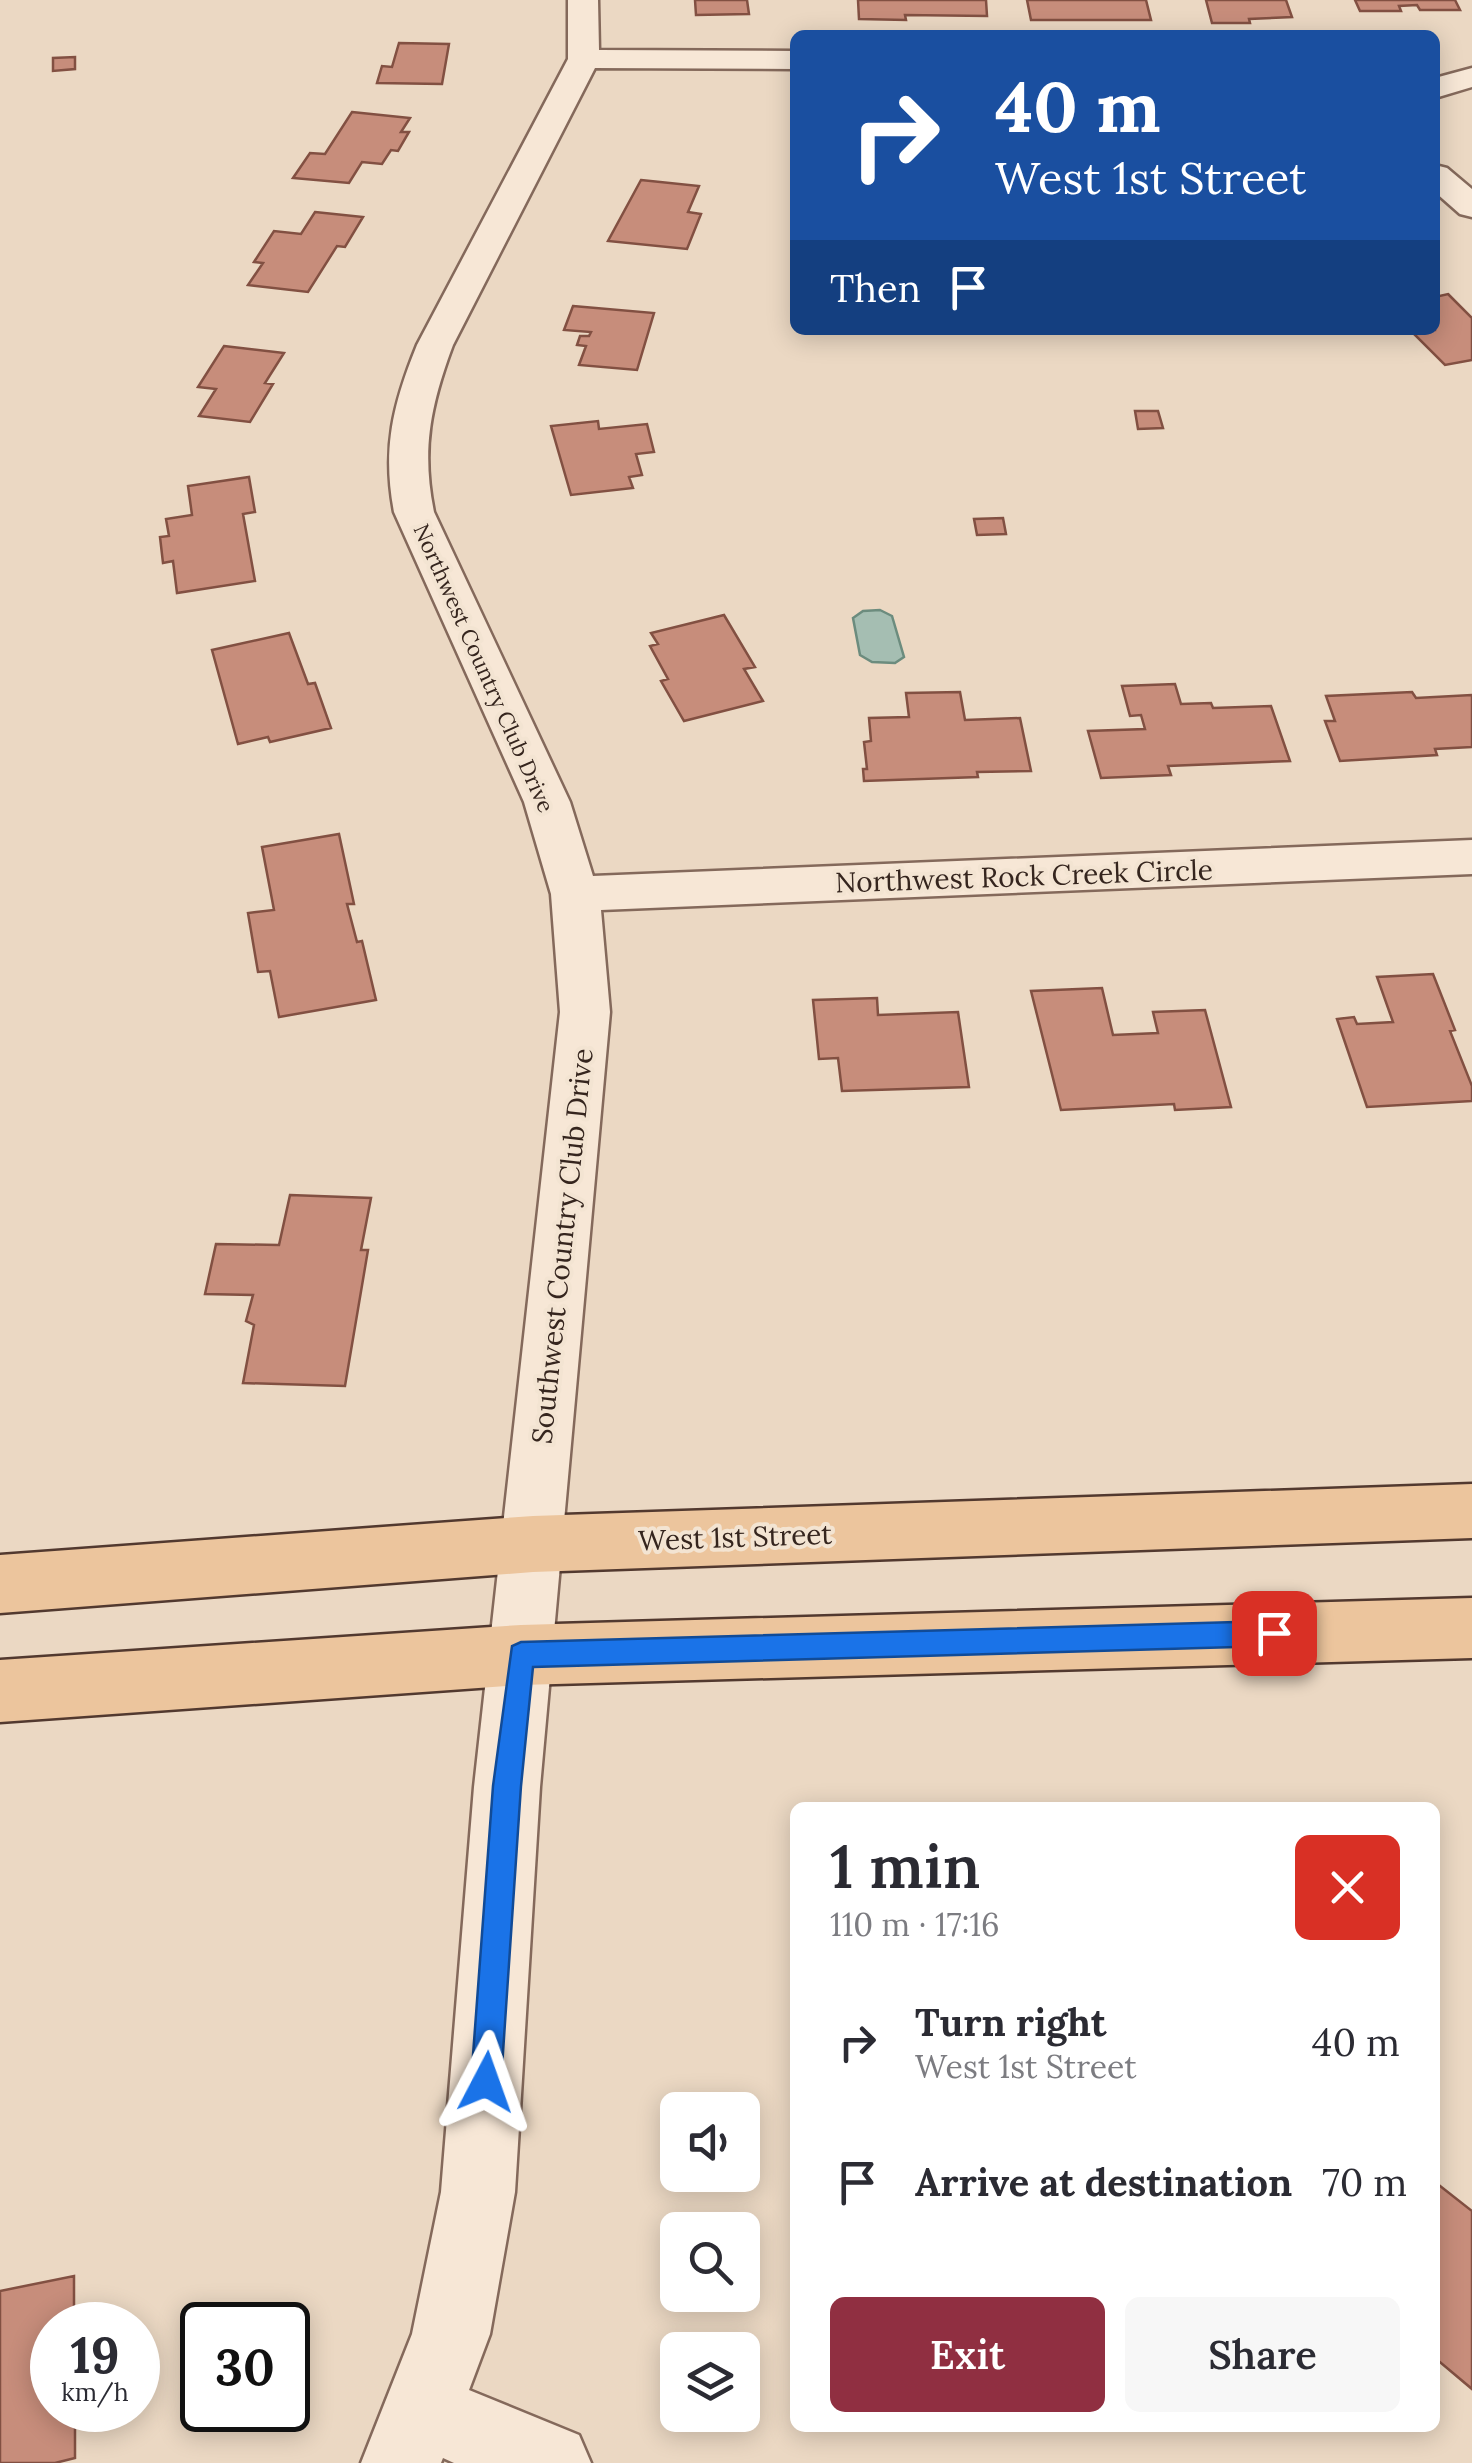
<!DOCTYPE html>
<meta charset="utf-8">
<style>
:root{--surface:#fff;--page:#f7f7f7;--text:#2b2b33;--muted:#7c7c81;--accent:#902f41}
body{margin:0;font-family:Lora,serif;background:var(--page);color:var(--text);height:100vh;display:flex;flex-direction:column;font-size:38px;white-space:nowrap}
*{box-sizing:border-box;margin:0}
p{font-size:32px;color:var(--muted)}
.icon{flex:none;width:55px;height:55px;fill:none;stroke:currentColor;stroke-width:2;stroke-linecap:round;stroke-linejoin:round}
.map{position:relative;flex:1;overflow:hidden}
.panel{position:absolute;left:790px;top:1802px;width:650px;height:630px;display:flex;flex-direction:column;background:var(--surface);border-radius:15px;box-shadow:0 5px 25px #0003}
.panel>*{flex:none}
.banner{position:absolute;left:790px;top:30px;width:650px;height:305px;border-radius:15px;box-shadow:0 5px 25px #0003;background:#1a4fa0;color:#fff;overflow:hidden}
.buttons{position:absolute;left:660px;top:2092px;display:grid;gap:20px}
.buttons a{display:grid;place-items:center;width:100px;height:100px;border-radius:15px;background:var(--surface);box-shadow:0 5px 25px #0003;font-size:50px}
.speed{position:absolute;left:30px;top:2302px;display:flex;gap:20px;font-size:50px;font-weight:700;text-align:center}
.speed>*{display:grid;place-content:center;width:130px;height:130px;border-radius:50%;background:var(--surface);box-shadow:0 5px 25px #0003;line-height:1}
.speed small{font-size:25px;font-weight:400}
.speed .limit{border:5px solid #111;border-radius:15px;background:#fff;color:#111}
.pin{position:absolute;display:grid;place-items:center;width:85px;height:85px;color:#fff;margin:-42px;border-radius:20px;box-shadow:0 5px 15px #0006}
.me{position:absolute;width:110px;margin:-55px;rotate:4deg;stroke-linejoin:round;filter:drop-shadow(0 0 8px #0008)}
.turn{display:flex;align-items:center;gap:35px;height:210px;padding:0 40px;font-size:45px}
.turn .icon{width:130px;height:130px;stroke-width:2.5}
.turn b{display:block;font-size:70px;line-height:85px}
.then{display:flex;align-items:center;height:95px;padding:0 40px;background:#0003;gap:20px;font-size:38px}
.round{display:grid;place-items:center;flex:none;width:105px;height:105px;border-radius:15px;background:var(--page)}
.headline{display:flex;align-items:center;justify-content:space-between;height:170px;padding:0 40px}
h1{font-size:60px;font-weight:600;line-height:75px}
.primary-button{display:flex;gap:20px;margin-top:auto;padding:20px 40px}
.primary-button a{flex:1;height:115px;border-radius:15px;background:var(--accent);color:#fff;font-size:40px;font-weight:600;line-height:115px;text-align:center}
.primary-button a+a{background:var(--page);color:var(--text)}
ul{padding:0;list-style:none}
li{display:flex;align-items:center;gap:30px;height:140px;padding:0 40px}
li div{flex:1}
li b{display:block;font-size:38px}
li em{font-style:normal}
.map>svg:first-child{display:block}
.water{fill:#a5beb2;stroke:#6c8c7e;stroke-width:2.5}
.building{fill:#c78d7b;stroke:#825042;stroke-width:2.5}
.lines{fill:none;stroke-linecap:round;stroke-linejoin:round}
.minor-casing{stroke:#84695b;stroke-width:5}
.major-casing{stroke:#52392f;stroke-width:5}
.minor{fill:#f7e7d6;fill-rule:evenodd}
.major{fill:#ecc59d;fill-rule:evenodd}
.route{fill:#1a73e8;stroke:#114b97;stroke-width:2.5}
.labels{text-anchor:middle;stroke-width:8;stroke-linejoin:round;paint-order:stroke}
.far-street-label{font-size:22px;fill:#35251e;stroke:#f3e4d2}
.street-label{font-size:28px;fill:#35251e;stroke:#f3e4d2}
</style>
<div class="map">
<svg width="1472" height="2463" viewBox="0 0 1472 2463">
<rect width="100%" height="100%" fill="#ebd8c3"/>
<path class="water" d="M880 610 892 616 904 657 895 663 872 662 860 655 853 618 863 611Z"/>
<path class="building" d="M695 0H747L749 14 696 15Z
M858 0H986L987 16 905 15 906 20 859 19Z
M1027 0H1146L1151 20H1031Z
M1206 0H1286L1292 17 1249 19 1250 23H1212Z
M1355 0H1455L1460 10H1420L1417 5 1399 6 1401 11H1360Z
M399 43 449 44 442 84 377 83 382 66 392 67Z
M75 57V69L53 71V58Z
M352 112 410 118 401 132H409L398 151 391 150 382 164 362 162 349 183 293 178 310 153 325 154Z
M641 180 699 186 688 212 701 214 687 249 608 241Z
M315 212 363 217 345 247 337 246 308 292 248 285 263 263 254 262 274 231 301 234Z
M1448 294 1472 318V360L1445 365 1410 330H1435V297Z
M573 306 654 313 637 370 579 365 586 346 577 345 580 336H589L591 332 564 330Z
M224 346 284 353 265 383 273 384 250 422 199 416 216 389 198 387Z
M1135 411H1158L1163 428 1138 429Z
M598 421 599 429 647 424 654 452 636 454 642 475 629 477 633 488 571 495 551 426Z
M249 477 255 512 243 514 255 581 177 593 173 561 163 563 160 537 169 536 166 519 192 515 188 486Z
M1003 518 1006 534 977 535 974 519Z
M724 615 755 667 744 669 763 701 684 721 661 681 668 679 650 646 658 644 651 633Z
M289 633 308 684 315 683 331 728 270 742 268 737 238 744 212 650Z
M1175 684 1181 704 1211 703 1213 708 1271 706 1290 761 1168 766 1171 775 1101 778 1088 731 1145 729 1141 715 1130 716 1122 686Z
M960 692 965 720 1020 718 1031 771 977 772 978 777 864 781 863 769H867L864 742 871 741 869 718 909 717 906 693Z
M1412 692 1416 698 1472 695V747L1435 749 1437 755 1340 761 1325 721H1335L1326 696Z
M339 834 354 904H347L357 942 362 941 376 1000 279 1017 270 971 258 972 248 913 274 910 262 847Z
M1433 974 1455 1030 1450 1031 1472 1086V1101L1367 1107 1337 1019 1354 1017 1357 1024 1393 1022 1377 977Z
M1102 988 1113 1035 1158 1033 1153 1012 1205 1010 1231 1107 1175 1110 1174 1104 1061 1110 1031 991Z
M877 998 878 1015 958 1012 969 1087 842 1091 838 1058 819 1059 813 1000Z
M290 1195 371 1198 361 1250H368L345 1386 243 1383 254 1325 246 1321 253 1295 205 1294 216 1244 279 1245Z
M1435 2182 1472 2211V2389L1435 2358Z
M74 2276V2325H52V2410H75V2458L55 2463H0V2291Z"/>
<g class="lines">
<defs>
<path id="minor" d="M568 0H598L599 50 795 51V69L595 68 453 345C431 404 421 449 434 512L570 802 593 876 1472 840V874L601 910 610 1012 540 1787 515 2192 490 2334 469 2390 579 2435 591 2463H454L443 2458 441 2463H361L412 2334 441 2192 474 1787 560 1012 551 894 524 802 394 512C382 449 393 404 417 345L568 59Z
M1472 68V87L1435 98V78Z
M1435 165 1447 168 1472 189V217L1460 214 1435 192Z"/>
<path id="major" d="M1472 1484V1538L533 1572 0 1613V1555L533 1516Z
M1472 1598V1658L521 1685 0 1722V1660L521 1625Z"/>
</defs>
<use href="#minor" class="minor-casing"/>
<use href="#major" class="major-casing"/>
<use href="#minor" class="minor"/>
<use href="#major" class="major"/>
</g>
<path class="route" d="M1274 1621 1283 1625 1287 1633 1283 1642 1274 1646 533 1667 521 1786 501 2082 496 2092 486 2096 475 2092 471 2082 493 1786 512 1646 521 1642Z"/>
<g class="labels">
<g class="far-street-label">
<text transform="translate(484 668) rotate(66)" y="8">Northwest Country Club Drive</text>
</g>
<g class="street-label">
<text transform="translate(1024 876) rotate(-2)" y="10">Northwest Rock Creek Circle</text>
<text transform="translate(562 1246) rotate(-84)" y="10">Southwest Country Club Drive</text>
<text transform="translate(735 1537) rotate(-2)" y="10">West 1st Street</text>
</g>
</g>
</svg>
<div class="buttons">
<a><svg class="icon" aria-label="sound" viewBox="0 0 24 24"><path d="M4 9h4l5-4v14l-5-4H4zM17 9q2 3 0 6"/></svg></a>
<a><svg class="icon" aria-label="search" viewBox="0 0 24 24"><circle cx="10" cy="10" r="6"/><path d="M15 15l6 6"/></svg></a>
<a><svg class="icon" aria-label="layers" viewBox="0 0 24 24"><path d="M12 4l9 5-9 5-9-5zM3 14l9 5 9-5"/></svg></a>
</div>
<div class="speed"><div>19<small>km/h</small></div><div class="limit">30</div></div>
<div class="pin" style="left:1274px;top:1633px;background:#d93025"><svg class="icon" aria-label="arrive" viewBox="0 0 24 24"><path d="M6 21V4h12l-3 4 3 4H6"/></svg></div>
<svg class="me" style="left:486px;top:2082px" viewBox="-20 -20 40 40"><path d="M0-17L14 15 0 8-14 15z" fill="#1a73e8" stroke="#fff" stroke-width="4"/></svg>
<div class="banner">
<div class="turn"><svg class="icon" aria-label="right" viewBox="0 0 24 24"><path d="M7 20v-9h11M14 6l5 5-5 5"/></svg><div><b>40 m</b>West 1st Street</div></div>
<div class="then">Then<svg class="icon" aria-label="arrive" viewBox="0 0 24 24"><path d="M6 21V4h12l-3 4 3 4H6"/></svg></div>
</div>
<section class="panel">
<div class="headline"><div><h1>1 min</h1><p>110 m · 17:16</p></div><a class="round" style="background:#d93025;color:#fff"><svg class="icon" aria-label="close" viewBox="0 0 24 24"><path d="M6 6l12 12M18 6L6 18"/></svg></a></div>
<ul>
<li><svg class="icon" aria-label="right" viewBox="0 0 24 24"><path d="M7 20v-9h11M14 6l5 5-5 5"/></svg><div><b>Turn right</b><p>West 1st Street</p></div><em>40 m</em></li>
<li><svg class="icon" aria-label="arrive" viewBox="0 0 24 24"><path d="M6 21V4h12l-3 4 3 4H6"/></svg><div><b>Arrive at destination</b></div><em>70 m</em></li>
</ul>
<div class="primary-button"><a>Exit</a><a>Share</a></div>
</section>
</div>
